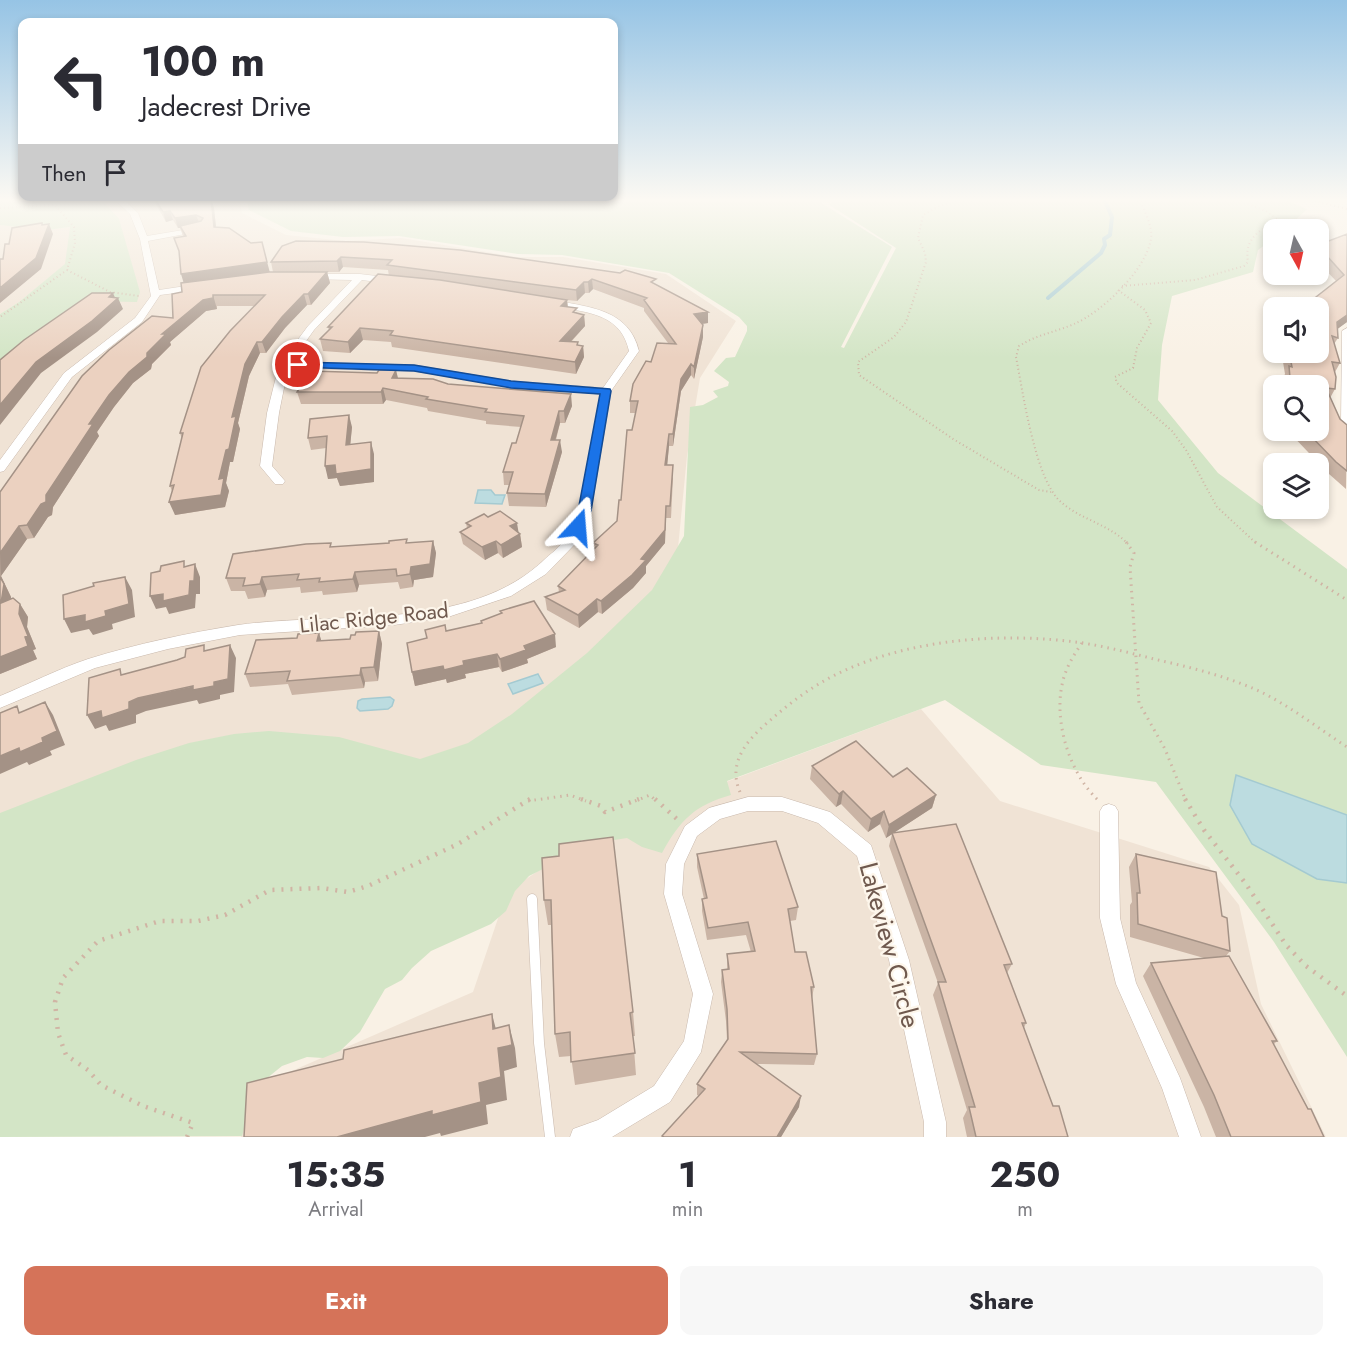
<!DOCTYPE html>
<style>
:root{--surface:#fff;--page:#f7f7f7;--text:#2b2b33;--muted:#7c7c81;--accent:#d57359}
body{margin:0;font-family:Jost,sans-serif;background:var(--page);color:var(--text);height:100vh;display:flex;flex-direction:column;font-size:22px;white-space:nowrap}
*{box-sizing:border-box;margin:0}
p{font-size:20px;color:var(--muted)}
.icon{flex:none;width:33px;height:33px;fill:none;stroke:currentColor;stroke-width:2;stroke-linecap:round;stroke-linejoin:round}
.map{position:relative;height:1137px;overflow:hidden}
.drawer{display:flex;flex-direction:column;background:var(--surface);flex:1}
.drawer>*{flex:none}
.top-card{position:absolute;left:18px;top:18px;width:600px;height:183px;border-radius:12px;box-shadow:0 3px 9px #0003;background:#fff;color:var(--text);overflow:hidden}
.needle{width:39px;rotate:172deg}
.fabs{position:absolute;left:1263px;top:219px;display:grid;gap:12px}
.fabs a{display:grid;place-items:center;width:66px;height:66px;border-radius:12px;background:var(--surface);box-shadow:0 3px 9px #0003;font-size:30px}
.pin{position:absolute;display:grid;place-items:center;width:51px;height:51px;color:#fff;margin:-26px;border:3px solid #fff;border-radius:50%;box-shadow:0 2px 6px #0007}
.me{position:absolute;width:66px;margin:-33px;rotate:19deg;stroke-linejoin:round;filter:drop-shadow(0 0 4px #0008)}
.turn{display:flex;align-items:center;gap:21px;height:126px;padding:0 24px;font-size:27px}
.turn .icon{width:78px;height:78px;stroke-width:2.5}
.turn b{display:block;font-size:42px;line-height:51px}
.then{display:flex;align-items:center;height:57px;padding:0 24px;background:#0003;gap:12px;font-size:22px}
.eta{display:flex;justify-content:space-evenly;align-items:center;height:102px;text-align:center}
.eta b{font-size:36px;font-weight:700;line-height:42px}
.cta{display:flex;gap:12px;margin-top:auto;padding:12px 24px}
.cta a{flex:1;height:69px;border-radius:12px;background:var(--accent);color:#fff;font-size:24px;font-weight:700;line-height:69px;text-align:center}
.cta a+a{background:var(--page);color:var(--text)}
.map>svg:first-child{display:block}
.residential{fill:#f0e3d5}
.green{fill:#d3e5c6}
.water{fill:#bcdce0;stroke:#a4cad1;stroke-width:1.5}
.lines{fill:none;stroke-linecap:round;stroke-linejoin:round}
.stream{stroke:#a4cad1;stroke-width:4}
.lane-casing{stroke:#c9b9ad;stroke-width:11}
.street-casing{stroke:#c9b9ad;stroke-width:1}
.path-far2{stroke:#d0b4a4;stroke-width:2;stroke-dasharray:1 3;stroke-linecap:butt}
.path-far1{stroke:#d0b4a4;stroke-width:3;stroke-dasharray:1.5 5;stroke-linecap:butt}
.path{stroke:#d0b4a4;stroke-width:4.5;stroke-dasharray:2 7;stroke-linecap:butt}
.lane{stroke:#fff;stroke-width:10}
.street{fill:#fff;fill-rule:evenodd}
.wall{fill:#cab4a5}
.shaded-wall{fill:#a49286}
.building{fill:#ebd1c0;stroke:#a49286;stroke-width:1.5}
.route{fill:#1a73e8;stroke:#114b97;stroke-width:1.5}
.labels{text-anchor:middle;stroke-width:4.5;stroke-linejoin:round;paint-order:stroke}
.street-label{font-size:21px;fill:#6f594e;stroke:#fdf6eb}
.near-street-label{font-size:26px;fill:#6f594e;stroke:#fdf6eb}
</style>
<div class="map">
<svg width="1347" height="1137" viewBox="0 0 1347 1137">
<rect width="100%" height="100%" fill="#f9f1e5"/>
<path class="residential" d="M101 199H239L242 213 286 235 346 241 401 238 517 257H563L666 274 736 321 700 378 687 456 678 548 651 603 472 752 0 824V366L51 329Z
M0 225 18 227 17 234 70 227 66 264 19 302 0 314Z
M921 709 1000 801 1209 867 1239 905 1261 1004 1326 1137H241L255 1087 473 992 507 892 600 829Z"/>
<path class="green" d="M0 199H101L119 219 140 292 137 302 83 301 0 366V314L19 302 65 264 70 227 17 234 20 230 18 227 0 225Z
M246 199H815L892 247 841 347 844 348 896 248 828 204 846 199H1283L1307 209 1286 229 1274 230 1273 239 1258 250 1253 272 1172 296 1162 345 1158 400 1218 473 1347 569V1057L1274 942 1156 782 1041 765 945 700 727 781 731 795C695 805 680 820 662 853L642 847 627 838 608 841 582 840 547 867 529 876 515 891 506 911 491 924 431 951 412 968 402 980 385 989 360 1032 340 1051 323 1058 307 1057 282 1066 256 1087 242 1136 0 1137V813L136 760 189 743 234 734 269 731 339 737 420 759 468 743 512 714 587 653 652 590 684 536 690 407 703 405 718 397 713 391 728 386 729 382 714 371 726 358 735 357 747 331V326L739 317 669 273 562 255 518 254 399 236 343 237 291 231 249 210Z"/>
<path class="water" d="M478 490H491L495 495H505L502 504 475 503Z
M538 674 543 683 513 694 508 684Z
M390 697 394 700 392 706 388 709 360 711 357 708 358 701 362 699Z
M1236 775 1347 815V883L1317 879 1252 844 1230 805Z"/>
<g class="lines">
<path class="stream" d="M1048 298 1101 253 1105 245 1104 239 1110 235 1112 217 1104 199"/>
<defs>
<path id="lane" d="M532 899 539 1043 550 1137"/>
<path id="street" d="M114 199H123L138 213 147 236 201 227V231L148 241 159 290 199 284 203 287 199 290 160 295 142 322 72 377 4 471 0 472V460L64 373 135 318 151 296 140 239 130 214Z
M310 274H360L393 278 397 281 393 284 362 280 314 330 291 362 414 365 511 381 603 388 629 351C622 320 599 314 570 309 563 308 554 307 547 303L552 300C589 307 629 309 639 351L611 391 591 511 577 542 546 574 511 596 448 617 394 625 240 635 168 649 95 668 0 708V696C29 684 58 669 88 659 136 644 188 633 238 625 336 611 470 633 546 558 553 552 561 546 565 538 587 504 593 435 600 394L511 387 414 371 288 368 279 413 272 466 285 481 283 484H275L260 466 267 413 279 365 308 326 352 280 307 279 306 277Z
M1347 328V427L1341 424 1342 331Z
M748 797H782L830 812 871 845 909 960 946 1122V1137H924V1122L889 960 857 856 818 823 782 811H748L720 819 697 836 684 864 682 894 713 994 701 1052 670 1102 612 1137H570L573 1129 598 1120 654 1086 684 1041 693 994 664 894 666 864 685 826 709 808Z
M1109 804 1115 806 1118 811 1120 918 1136 983 1180 1078 1201 1137H1179L1162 1088 1116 984 1100 918V811L1103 806Z"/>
</defs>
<use href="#lane" class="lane-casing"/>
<use href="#street" class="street-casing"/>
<path class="path-far2" d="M962 199 937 207 923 215 918 238 925 253 926 262 906 322 894 337 858 362 859 375 953 439 1039 490 1051 492
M1307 199 1347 209
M0 208 55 205 74 227 75 243 67 270 0 317
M67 270 110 292 139 296
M1122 286 1195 280 1244 266 1248 262C1244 238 1259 231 1278 220L1266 211 1235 199
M1118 290 1145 310 1151 323 1137 348 1133 368 1115 377 1117 383 1172 431 1186 450 1217 507 1257 544
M1128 544C1109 524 1081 520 1061 502 1035 480 1023 392 1016 357L1019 346 1026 342C1041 334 1058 331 1074 324 1102 312 1146 270 1151 239 1153 226 1144 211 1140 199"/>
<path class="path-far1" d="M1126 542 1134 553 1130 567 1139 703 1165 749 1186 801
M1255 542 1347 600
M1082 643C1073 656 1065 669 1062 685 1054 723 1070 774 1098 800
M740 792C726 760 751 736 774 717 789 704 805 692 822 682 897 639 999 631 1083 643 1107 647 1131 653 1154 659 1189 667 1226 676 1259 691 1290 706 1318 728 1347 747
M528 801 570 795 586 801
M635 801 650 795 656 801"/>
<path class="path" d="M581 799 601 806 605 812 639 799
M655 799 678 820
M1185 799 1204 830 1246 884 1286 945 1306 966 1347 996
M187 1137 193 1123 143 1106 101 1085 88 1070 66 1055 58 1033 55 1002 63 978 98 941 160 921H198L225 915 270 890 321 888 348 892 368 886 458 844 530 799"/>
<use href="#lane" class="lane"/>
<use href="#street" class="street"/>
</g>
<path class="wall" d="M153 199H211L214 208 216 227 270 272H273L271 262 282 246 656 285 708 312V323L702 324 703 337 694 379 691 375 681 391 673 446H669L667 465 673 478 671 518H666L665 543 646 566V573L633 588 602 614 598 612 579 628 547 610 545 597 559 592 558 586 594 549 593 543 617 521 621 500 636 413H630V401L651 362 668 343 644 311V308L593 289 589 293H585L577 301 567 300 568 307 577 313 584 315 585 326 571 342 579 345 583 346 584 357 576 374 392 347 391 342 363 340 350 353 323 351 320 339 329 330 328 327 389 276 388 270 343 267 339 272H320H327L330 283 311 305H307L285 328 266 353H260L249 376 238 423 240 429 233 462H230L226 483 229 491 225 507 175 515 172 491 170 486 182 439 180 433 254 306H217V309L206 311 170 342 171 345 152 364 151 369 133 383 114 407 97 432 99 436 53 507 52 515 48 517 34 538 27 539 1 576 11 597V599L20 604 28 617 27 627 36 649 33 650 37 659 0 674V492L173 318 182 292 184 283 183 236 180 228H178L173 220 166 222Z
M1347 234V322L1337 329 1338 338 1334 344 1340 363 1335 372V389L1330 398 1340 419 1347 425 1346 489 1329 474 1287 430H1318V386H1283L1284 384 1283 378 1285 374 1283 362 1287 352H1318L1336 281 1318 262V245Z
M398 378 448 384 572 406 565 423H560L556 440 562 452 546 507 509 506 507 493 510 485H504L503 472 516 443 521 427 486 424V421L428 411 427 408 386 400 383 404H301L297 392Z
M352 427 350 445 374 454V482L340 486 337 478 328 479 326 448 311 450 308 438Z
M488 517 520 534 522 547 503 558 498 553 485 560 463 544 460 532 467 528 466 523Z
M407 539V543L433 541 436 553 433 577 414 580 413 587 400 589 398 582 359 585 357 592 323 595 322 591 301 593 300 587 267 590 265 597 248 599 245 591H231L226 578 332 547 389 543Z
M500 611 556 647 527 659 528 663 502 672 499 667 465 674 466 678 447 683 446 679 415 686 412 672 427 638 446 631 481 623V621L501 614Z
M379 631 382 644 378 681 365 682 364 688 292 695 288 684 250 687 245 674 297 638 319 633 321 641 350 639Z
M812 766 893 777 936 795 932 808 893 833 1012 964 1007 973 1026 1023 1024 1028 1053 1106 1068 1137H967L963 1118 967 1110 933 995 938 983 889 846 892 834 886 838 880 824 868 832 841 804 836 807 810 779Z
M697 854 798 907 796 920 790 921 795 952 814 987 812 998 817 1054 814 1065 757 1064 799 1107 781 1137H662V1136L699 1096 697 1095V1084L727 1040 726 1021 721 982 722 970 727 969V954L751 952 746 935 707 940 702 911V899H704L697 867Z
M1136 854 1222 916 1230 951 1226 956 1277 1041 1273 1045 1324 1137H1216L1204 1107 1143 976 1151 963 1204 958 1130 937V905L1132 902 1129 867Z
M542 858 633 1012 635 1036H633L636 1075 575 1085 571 1056 559 1057 555 1034 551 925H548L544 900Z"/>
<path class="shaded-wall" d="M211 199 214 208 217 237 214 227Z
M170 211 173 220 166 222 163 212Z
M196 215 200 225 180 226V228H178L175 218Z
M42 223 46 232 49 224 53 234 41 269 0 303V288L42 225Z
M262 242 270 273 184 284 181 274Z
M341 257 343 267 339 272 337 261Z
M327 272 330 283 311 305 308 294Z
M592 279 593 289 589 293 588 282Z
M584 282 585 293 577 301 576 290Z
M113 293 116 300 118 298 123 309 97 332 41 373 0 425V405L36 362Z
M304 294 307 305 285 328 266 353 262 342 282 317Z
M213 295 217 309 206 311 170 342 171 345 152 364 151 369 133 383 114 407 97 432 99 436 53 507 52 515 48 517 34 538 27 525 89 424 109 395 129 372 147 353 162 334 203 300Z
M567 300 568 311 561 306Z
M708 312V323L694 325V314Z
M1347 313V322L1332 333 1337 322Z
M584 315 585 326 561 352 560 341Z
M703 325V337L694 379V367Z
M360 328 363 340 350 353 348 342Z
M257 342 260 353 249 376 238 423 240 429 233 462H230L226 483 229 491 225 507 175 515 169 502 219 479 232 417 245 364Z
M583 346 584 357 576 374 575 362Z
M691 364V375L681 391 673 446V434L681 379Z
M396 370 399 382 392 378Z
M383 388 386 400 383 404 381 392Z
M571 394 572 406 565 423 564 411Z
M559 411 560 423 552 452 551 440Z
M349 415 352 427 349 458 346 445Z
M669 434V446L666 478 665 465Z
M560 440 562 452 546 507 545 494Z
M371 442 374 454V482L340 486 337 478 328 479 325 466Z
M666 506 665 543 646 566V573L633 588 602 614 601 601 641 559Z
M517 523 519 535 520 534 522 547 503 558 501 545 510 526Z
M19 526 27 539 1 576 11 597 9 616 1 603 0 553Z
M433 541 436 553 433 577 414 580 413 587 410 574 411 567Z
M496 541 498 553 485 560 482 547Z
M195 564 200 577V594H196L195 608 169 614 166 607 156 609 150 596 190 581Z
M355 572 359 585 357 592 353 579Z
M125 577 132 590 135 617 112 624 113 629 93 635 89 629 71 633 64 619 105 611Z
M262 577 267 590 265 597 260 584Z
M597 599 598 612 579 628 578 615Z
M20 604 28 617 27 627 36 649 33 650 37 659 0 674V657L25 637 19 614Z
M379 631 382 644 378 681 374 667Z
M319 633 323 646 317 641Z
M555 634 556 647 527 659 528 663 502 672 500 659 524 646Z
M230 645 236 658 234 692 220 695V699L199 704 197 700 146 711 136 715V723L109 731 106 725 95 729 87 715 129 702 138 698 214 682Z
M497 654 499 667 465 674 466 678 447 683 446 679 415 686 412 672Z
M361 668 365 682 364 688 360 675Z
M45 702 53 715 65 745 50 751 52 755 29 765 27 762 0 774V756L42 738Z
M843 791 841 804 836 807 839 794Z
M936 795 932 808 886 838 889 825Z
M884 811 880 824 868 832 871 819Z
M492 1014 498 1037 509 1025 515 1048 517 1067 504 1071 507 1100 486 1105 488 1124 441 1136 440 1133 425 1137H337L479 1083 493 1029Z
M801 1096 799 1107 781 1137H777Z"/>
<path class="building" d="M155 199H211L214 227 229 228 251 243 262 242 267 262 181 274 179 251 174 238 186 236 180 226 201 221 203 218 196 215 175 218 170 211 163 212Z
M42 223V225L49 224 36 258 0 288V259H3L5 244H9L12 228Z
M1347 234V315L1337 322 1338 338 1332 336 1340 363 1332 362 1336 377 1335 389 1326 388 1340 419 1347 425V471L1336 462 1305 430H1318V386H1288L1287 378H1290L1289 366 1292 367 1289 352H1318V308H1302L1344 275 1318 246V245Z
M296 241 364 242 460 250 620 273 625 270 656 279 651 282 708 312 694 314 703 325 694 367 691 364 681 379 673 434H669L665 465H673L670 506H666L665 530 641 559 646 560 632 575 601 601 597 599 578 615 545 597 565 590 558 586 598 545 593 543 617 521 619 500H621L627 430H632L638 401H630L633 384 646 361 651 362 657 343 676 344 644 300 647 298 592 279 588 282H584L576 290 387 265 392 260 341 257 337 261 271 262 282 246Z
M269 272H327L308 294H304L282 317 262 342H257L245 364 232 417 236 416 229 449 226 450 219 479 224 478 221 495 169 502 174 485 170 486 183 433H180L201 367 230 331 265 295H213V298L203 300 162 334H166L147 353V357L129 372 109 395 89 424H93L46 495V502L41 504 27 525 19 526 0 553V492L82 376 109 350 152 316 173 318 172 294 182 292 181 283Z
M378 274 440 280 567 300 561 306 577 308 573 312 584 315 560 341 578 342 577 345 583 346 575 362 390 335 393 331 360 328 348 342 320 339 332 327H328Z
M92 293H113L109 297 118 298 92 321 36 362 0 405V360L24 340Z
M379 370H396L392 378 433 379 448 384 571 394 564 411H559L551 440H560L545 494 507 493 513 472H503L512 443H516L524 416 485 412 487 409 426 399 428 397 383 388 381 392H297L310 371 377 373Z
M349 415 346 445 371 442V469L336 474 335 465 325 466 327 436 308 438 310 419Z
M500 511 517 523 510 526 520 534 501 545 496 541 482 547 460 532 471 526 466 523 484 514 488 517Z
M407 539 406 543 433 541 430 564 411 567 410 574 397 576 396 569 355 572 353 579 319 582 320 578 297 580 299 574 262 577 260 584 243 586 245 578H226L233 554 306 544 331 543 330 547 389 543V541Z
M184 561V567L195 564 194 581H190L189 595 163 601V594L150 596 151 573 160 571 161 566Z
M0 577 4 584 1 603 13 598 20 604 19 614 28 636 25 637 28 646 0 657Z
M125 577 129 604 105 611 106 616 85 622V615L64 619 63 595 94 586 93 583Z
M534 601 555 634 524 646 526 650 500 659 497 654 463 661 464 665 444 670 443 666 412 672 407 643 427 638 425 630 445 625 446 631 482 623 481 621 502 613 500 611Z
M379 631 374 667 361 668 360 675 287 681 290 671 245 674 256 640 297 638 298 634 319 633 317 641 350 639 351 635H355L356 632Z
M204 645V651L230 645 228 679 214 682V686L193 690V686L138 698 129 702V709L102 718 101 711 87 715 89 678 120 669 121 675 177 660 185 657 186 649Z
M45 702 57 731 42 738 43 742 20 752 19 748 0 756V713L17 706 19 713Z
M856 741 893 777 907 768 936 795 889 825 884 811 871 819 843 791 839 794 812 766Z
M956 824 1012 964 1004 965 1026 1023H1022L1053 1106H1059L1068 1137H976L969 1107H975L938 982H946L892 833Z
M613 837 633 1012 630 1013 635 1053 571 1062 570 1032 555 1034 551 900H544L542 858 559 856V844Z
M776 841 798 907 788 909 795 952H806L814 987H811L817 1054 740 1052 801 1096 777 1137H664L662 1136 705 1089 697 1084 728 1039 727 1009 722 970 729 969 727 954 755 951 748 922 708 928 702 899 707 898 697 854Z
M1136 854 1216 872 1222 916 1227 918 1230 951 1138 924 1137 893H1140Z
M1229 956 1277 1041H1272L1308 1109H1311L1324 1137H1231L1214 1095 1151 963Z
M492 1014 493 1029 509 1025 512 1045 498 1048 501 1077 479 1083 481 1102 432 1115V1111L337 1137H244L247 1083 343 1059 344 1050Z"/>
<linearGradient id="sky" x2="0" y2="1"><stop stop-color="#96c4e5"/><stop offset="0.56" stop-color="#fcf9f3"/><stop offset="1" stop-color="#fcf9f3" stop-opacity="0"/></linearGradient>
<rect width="1347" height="358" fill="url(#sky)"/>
<path class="route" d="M298 362 414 365 511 381 610 389 611 391 591 511 582 530 578 531 571 527 578 511 600 394 511 388 414 371 294 367V363Z"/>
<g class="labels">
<g class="street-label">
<text transform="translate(374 618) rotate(-6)" y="7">Lilac Ridge Road</text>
</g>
<g class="near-street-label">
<text transform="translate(890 945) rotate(75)" y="9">Lakeview Circle</text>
</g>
</g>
</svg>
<div class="fabs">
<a><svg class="needle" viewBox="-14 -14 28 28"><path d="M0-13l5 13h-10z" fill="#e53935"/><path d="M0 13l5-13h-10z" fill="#7c7c81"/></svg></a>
<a><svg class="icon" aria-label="sound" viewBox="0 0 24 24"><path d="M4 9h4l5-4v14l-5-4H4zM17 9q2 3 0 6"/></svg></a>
<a><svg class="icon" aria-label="search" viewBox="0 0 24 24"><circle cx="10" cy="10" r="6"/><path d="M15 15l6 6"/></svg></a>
<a><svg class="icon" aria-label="layers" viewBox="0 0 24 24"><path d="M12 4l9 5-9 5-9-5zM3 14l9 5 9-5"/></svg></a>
</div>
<div class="pin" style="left:298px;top:365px;background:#d93025"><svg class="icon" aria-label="arrive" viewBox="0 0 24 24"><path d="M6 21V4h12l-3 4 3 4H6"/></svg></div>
<svg class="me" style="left:578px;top:527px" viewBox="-20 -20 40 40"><path d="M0-17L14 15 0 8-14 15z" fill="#1a73e8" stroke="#fff" stroke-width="4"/></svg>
<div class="top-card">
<div class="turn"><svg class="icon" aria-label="left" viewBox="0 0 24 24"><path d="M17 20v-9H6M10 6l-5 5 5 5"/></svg><div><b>100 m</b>Jadecrest Drive</div></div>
<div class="then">Then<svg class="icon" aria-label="arrive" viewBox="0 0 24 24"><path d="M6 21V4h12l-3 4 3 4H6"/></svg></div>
</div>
</div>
<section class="drawer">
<div class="eta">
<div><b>15:35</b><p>Arrival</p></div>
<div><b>1</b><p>min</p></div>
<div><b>250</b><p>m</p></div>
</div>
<div class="cta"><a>Exit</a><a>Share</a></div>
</section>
